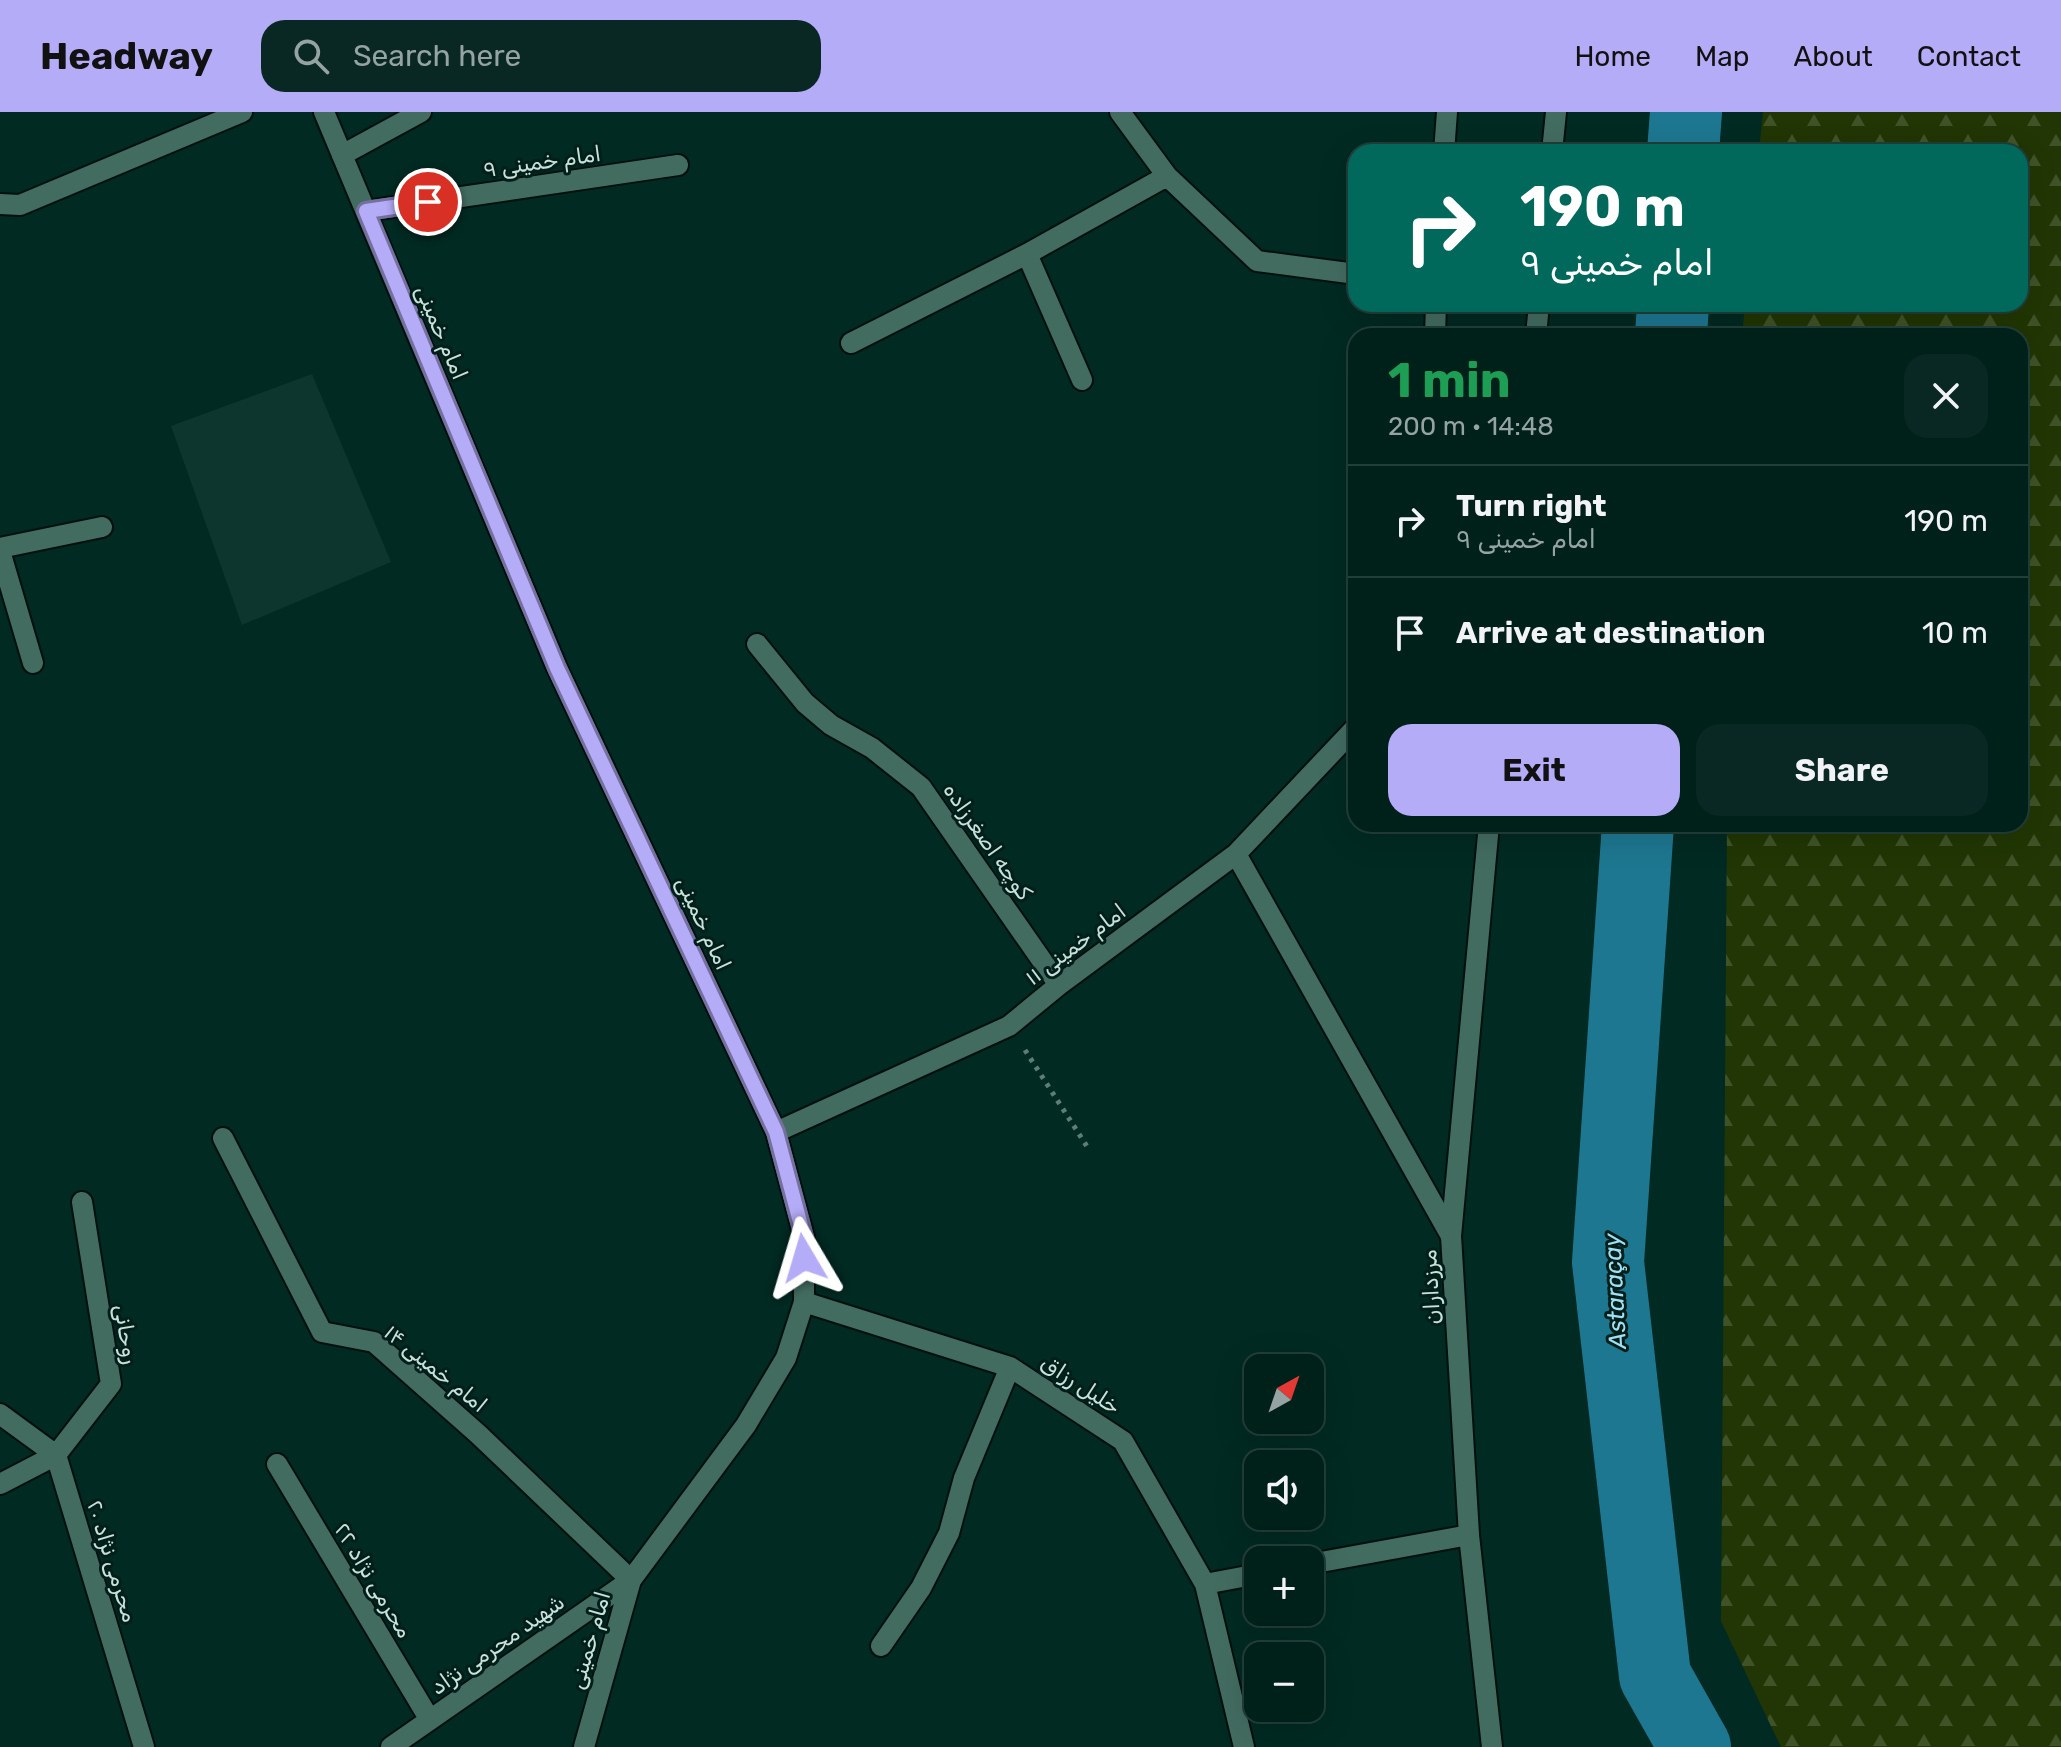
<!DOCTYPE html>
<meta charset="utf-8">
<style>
:root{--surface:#00201a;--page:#0a2823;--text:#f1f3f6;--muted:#95a3a2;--line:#223e39;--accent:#b5acf8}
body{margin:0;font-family:Rubik,"Noto Naskh Arabic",sans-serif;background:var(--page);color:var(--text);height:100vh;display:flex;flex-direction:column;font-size:30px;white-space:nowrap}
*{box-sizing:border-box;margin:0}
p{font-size:26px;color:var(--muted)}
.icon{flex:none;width:44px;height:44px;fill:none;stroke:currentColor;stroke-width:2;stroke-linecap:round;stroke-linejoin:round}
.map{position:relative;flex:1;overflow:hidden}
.sheet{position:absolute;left:1348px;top:216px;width:680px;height:504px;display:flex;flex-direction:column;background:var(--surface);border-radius:24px;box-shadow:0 8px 32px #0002,0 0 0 2px var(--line)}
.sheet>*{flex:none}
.guide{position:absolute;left:1348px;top:32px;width:680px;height:168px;border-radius:24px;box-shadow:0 8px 32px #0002,0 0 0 2px var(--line);background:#00695c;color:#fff;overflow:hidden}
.needle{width:52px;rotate:40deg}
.buttons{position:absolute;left:1244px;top:1242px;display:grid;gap:16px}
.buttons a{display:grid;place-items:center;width:80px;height:80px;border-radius:16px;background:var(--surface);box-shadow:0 8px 32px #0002,0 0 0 2px var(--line);font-size:40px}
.pin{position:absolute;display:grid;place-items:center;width:68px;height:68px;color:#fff;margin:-34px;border:4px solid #fff;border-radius:50%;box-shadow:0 2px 8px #0007}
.me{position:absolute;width:88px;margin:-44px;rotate:353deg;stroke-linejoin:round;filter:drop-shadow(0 0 6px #0008)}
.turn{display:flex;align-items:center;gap:28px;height:168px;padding:0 40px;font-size:36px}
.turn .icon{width:104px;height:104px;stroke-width:2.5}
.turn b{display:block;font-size:56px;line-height:68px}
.round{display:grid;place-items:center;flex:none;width:84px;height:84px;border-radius:24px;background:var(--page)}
.head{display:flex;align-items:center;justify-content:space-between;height:136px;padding:0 40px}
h1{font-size:48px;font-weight:700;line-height:60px;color:#1e9e55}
.action{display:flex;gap:16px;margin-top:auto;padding:16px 40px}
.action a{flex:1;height:92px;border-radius:24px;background:var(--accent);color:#111;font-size:32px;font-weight:700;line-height:92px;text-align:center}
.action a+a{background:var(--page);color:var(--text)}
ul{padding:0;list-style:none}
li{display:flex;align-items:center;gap:24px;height:112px;padding:0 40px;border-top:2px solid var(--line)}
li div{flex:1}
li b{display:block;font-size:30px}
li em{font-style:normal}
header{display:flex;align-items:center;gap:48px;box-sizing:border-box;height:112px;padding:0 40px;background:var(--accent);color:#111}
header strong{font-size:38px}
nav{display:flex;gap:44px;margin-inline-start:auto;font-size:28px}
.search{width:560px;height:72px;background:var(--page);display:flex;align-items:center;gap:20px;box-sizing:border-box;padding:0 28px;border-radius:24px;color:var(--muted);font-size:30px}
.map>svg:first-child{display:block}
.built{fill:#0d372e}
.forest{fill:url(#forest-firs)}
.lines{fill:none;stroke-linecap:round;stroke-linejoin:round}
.river{stroke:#1d7790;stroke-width:72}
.minor-casing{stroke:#00100c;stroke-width:24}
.tertiary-casing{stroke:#00100c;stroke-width:24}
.path{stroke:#5d7e77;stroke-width:5;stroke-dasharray:4 6;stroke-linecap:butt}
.minor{stroke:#436c61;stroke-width:20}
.tertiary{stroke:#436c61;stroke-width:20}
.route-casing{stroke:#7670a1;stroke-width:20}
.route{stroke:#b5acf8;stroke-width:14}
.labels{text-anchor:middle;stroke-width:6;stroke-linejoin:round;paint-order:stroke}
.street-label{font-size:22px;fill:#cae0da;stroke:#001f19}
.water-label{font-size:24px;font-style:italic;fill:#a1e1f7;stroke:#001f19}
</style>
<header>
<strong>Headway</strong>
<div class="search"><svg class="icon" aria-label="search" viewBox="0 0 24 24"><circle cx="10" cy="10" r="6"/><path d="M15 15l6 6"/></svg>Search here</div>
<nav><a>Home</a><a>Map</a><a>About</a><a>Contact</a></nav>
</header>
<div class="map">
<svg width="2061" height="1635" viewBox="0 0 2061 1635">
<defs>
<pattern id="forest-firs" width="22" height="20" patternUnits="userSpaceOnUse" patternTransform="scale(2)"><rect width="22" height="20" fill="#213604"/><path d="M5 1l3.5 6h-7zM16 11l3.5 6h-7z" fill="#405328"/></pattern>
</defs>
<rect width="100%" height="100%" fill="#002a22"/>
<path class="built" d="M312 262 391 450 242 513 171 314Z"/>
<path class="forest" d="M1763 0H2061V1635H1781L1721 1509 1727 712H2020V224H1742L1745 192H2020V40H1759Z"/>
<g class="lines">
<path class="river" d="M1683 40 1686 0
M1671 224 1673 192
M1638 712 1608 1150 1655 1564 1695 1635"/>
<defs>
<path id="minor" d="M1120 0 1167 64 1257 149 1356 162
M1444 40 1447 0
M342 43 421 0
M0 92 20 93 242 0
M366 99 678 53
M1027 142 1082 268
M1435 224 1436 192
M851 231 1027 142 1167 64
M0 436 102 415
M0 439 33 551
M757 532 805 591 831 613 872 636 921 675 1059 873
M1236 742 1451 1124
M776 1020 1009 914 1059 873 1236 742 1356 615
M223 1026 322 1220 374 1230 478 1322 631 1468 391 1635
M804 1190 1010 1255 1123 1329 1205 1472 1258 1462
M0 1302 56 1343 144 1635
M277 1352 430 1608
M0 1372 56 1343 111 1272 82 1090
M1310 1452 1469 1423
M1205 1472 1244 1635
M881 1534 921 1476 949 1421 964 1366 1010 1255"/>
<path id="tertiary" d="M324 0 557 556 776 1020 804 1125V1190L786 1246 746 1313 631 1468 584 1635
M1552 40 1556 0
M1536 224 1539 192
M1489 712 1451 1124 1469 1423 1492 1635"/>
</defs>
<use href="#minor" class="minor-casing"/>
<use href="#tertiary" class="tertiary-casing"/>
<path class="path" d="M1025 938 1088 1036"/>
<use href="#minor" class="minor"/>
<use href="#tertiary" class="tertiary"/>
</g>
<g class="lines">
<defs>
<path id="route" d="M428 90 366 99 557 556 776 1020 804 1125V1146"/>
</defs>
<use href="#route" class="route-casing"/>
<use href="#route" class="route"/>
</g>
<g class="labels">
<g class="street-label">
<text transform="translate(542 49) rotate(-8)" y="8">امام خمینی ۹</text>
<text transform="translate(442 220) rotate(67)" y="8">امام خمینی</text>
<text transform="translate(988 729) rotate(55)" y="8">کوچه اصغرزاده</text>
<text transform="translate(704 811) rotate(65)" y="8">امام خمینی</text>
<text transform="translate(1075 832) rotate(-37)" y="8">امام خمینی ۱۱</text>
<text transform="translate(1430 1175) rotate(-93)" y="8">مرزداران</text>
<text transform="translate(127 1222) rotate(81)" y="8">روحانی</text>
<text transform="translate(436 1256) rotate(39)" y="8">امام خمینی ۱۴</text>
<text transform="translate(1081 1272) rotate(33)" y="8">خلیل رزاق</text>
<text transform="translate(113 1449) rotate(73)" y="8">محرمی نژاد ۲۰</text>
<text transform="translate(374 1468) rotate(59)" y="8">محرمی نژاد ۲۲</text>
<text transform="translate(589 1528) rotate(-74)" y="8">امام خمینی</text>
<text transform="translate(497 1532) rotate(-35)" y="8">شهید محرمی نژاد</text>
</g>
<g class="water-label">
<text transform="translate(1615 1179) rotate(-93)" y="8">Astaraçay</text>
</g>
</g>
</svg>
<div class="buttons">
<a><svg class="needle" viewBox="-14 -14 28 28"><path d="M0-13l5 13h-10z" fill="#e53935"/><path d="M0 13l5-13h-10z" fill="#95a3a2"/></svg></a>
<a><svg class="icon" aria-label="sound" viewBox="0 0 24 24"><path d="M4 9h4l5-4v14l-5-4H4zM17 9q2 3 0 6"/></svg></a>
<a>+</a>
<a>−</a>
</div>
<div class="pin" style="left:428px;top:90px;background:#d93025"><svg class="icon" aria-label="arrive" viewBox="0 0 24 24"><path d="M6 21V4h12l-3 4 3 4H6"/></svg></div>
<svg class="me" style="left:804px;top:1146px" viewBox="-20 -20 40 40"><path d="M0-17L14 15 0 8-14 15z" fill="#b5acf8" stroke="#fff" stroke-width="4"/></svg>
<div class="guide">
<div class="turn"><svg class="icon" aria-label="right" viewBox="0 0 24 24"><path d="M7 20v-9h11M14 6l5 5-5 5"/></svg><div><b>190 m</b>امام خمینی ۹</div></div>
</div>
<section class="sheet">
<div class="head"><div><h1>1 min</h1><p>200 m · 14:48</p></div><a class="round"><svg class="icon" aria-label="close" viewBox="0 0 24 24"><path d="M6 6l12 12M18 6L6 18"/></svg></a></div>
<ul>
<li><svg class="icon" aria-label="right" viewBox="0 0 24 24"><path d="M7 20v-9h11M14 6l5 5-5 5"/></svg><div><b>Turn right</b><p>امام خمینی ۹</p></div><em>190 m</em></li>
<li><svg class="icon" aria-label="arrive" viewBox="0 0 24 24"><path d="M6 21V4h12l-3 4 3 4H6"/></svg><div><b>Arrive at destination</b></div><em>10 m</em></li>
</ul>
<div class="action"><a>Exit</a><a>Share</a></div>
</section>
</div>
